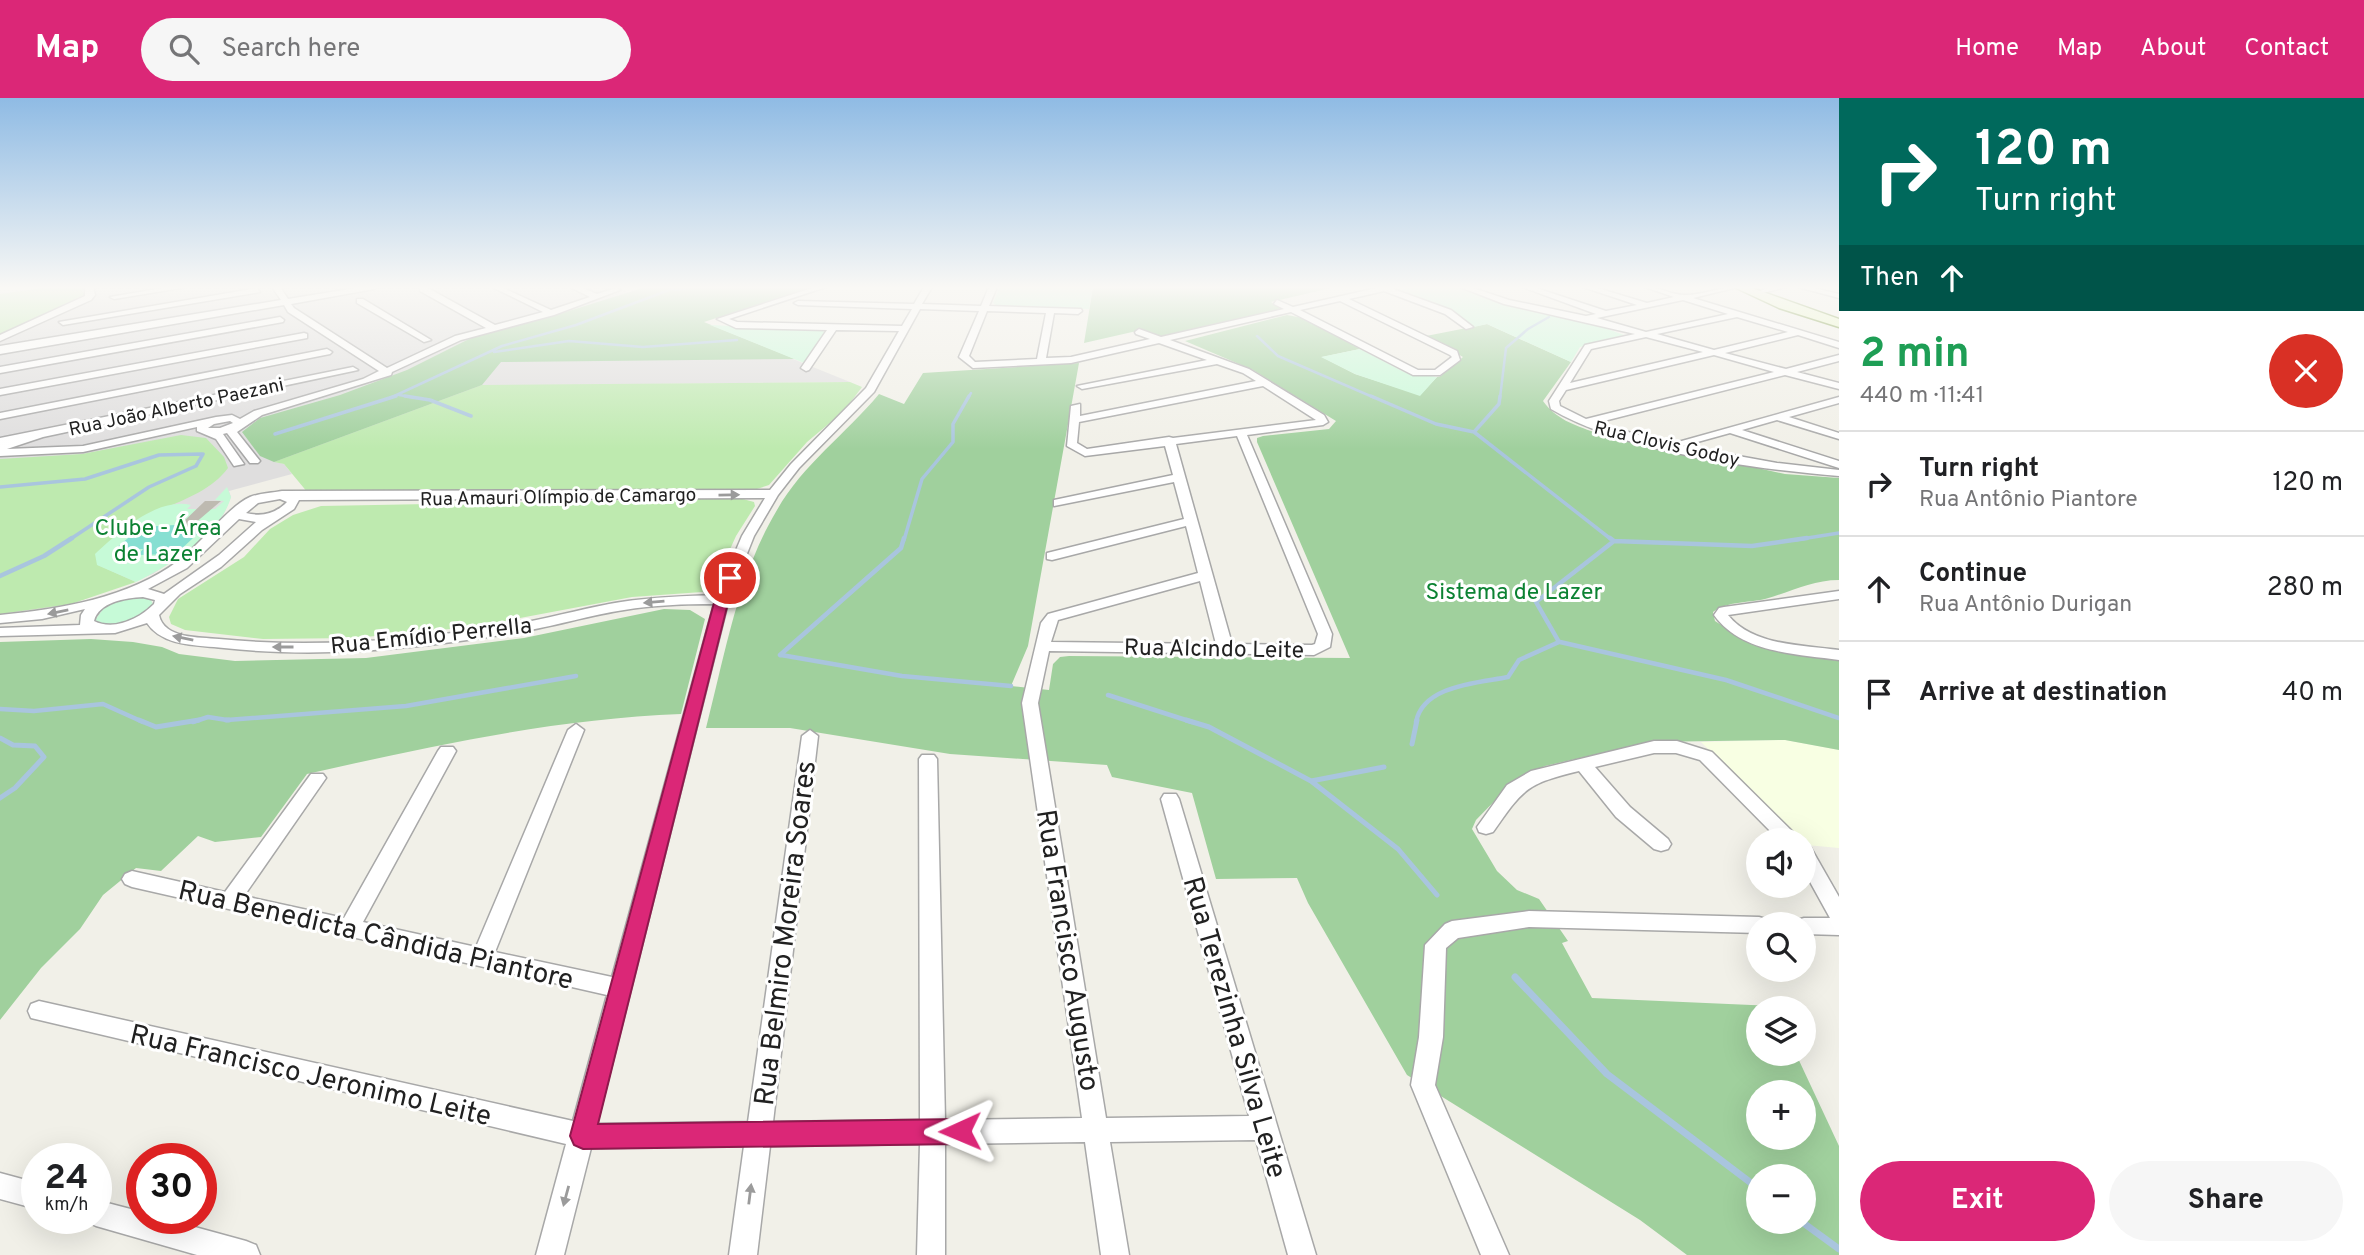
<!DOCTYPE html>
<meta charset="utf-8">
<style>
:root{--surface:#fff;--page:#f6f6f6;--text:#202124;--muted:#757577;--line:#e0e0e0;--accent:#db2777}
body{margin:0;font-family:Overpass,sans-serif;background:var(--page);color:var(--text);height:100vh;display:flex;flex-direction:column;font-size:26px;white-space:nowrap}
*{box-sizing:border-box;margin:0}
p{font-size:23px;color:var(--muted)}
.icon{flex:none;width:38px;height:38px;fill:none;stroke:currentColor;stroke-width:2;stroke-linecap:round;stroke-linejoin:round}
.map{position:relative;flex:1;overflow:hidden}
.drawer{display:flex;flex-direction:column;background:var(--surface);width:525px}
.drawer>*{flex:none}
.hud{background:#00695c;color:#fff;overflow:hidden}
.controls{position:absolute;left:1746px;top:730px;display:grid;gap:14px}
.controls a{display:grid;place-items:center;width:70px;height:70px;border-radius:50%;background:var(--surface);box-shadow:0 7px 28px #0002;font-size:35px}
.speed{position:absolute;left:21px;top:1045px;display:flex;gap:14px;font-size:35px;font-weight:700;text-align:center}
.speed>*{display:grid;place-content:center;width:91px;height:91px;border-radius:50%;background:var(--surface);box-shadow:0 7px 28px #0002;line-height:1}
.speed small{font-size:18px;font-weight:400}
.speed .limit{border:10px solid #d22;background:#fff;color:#111}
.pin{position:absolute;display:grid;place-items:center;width:60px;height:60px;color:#fff;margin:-30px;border:4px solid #fff;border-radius:50%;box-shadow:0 2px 7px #0007}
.me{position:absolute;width:77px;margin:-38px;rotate:269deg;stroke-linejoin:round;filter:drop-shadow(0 0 5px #0008)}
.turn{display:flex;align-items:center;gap:24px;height:147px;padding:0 21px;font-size:32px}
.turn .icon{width:91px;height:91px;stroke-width:2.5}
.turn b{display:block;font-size:49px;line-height:60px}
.then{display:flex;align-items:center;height:66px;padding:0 21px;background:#0003;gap:14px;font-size:26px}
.round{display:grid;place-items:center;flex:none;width:74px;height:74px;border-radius:37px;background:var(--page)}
.summary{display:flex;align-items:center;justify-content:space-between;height:119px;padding:0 21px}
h1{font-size:42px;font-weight:700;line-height:52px;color:#1e9e55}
.action{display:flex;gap:14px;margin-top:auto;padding:14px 21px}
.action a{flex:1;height:80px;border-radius:42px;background:var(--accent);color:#fff;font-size:28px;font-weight:700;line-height:80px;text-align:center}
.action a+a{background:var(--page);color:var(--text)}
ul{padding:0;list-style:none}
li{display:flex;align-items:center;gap:21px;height:105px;padding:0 21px;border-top:2px solid var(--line)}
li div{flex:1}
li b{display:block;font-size:26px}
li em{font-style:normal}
header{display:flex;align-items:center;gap:42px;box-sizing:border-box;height:98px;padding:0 35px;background:var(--accent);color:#fff}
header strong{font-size:33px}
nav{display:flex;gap:38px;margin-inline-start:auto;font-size:24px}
.search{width:490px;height:63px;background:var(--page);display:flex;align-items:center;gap:18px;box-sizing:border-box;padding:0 24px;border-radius:38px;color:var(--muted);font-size:26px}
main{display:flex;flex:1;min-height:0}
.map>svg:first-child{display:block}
.residential{fill:#dfdede}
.education{fill:#f8ffe3}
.grass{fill:#beeaaf}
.forest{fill:#a0d09d;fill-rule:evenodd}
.park{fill:#c6fad7}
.pitch{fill:#87dfd2}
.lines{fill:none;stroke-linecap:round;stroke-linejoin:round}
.stream-far4{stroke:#a9c5de;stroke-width:2.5}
.stream-far3{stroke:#a9c5de;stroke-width:3.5}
.stream-far2{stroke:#a9c5de;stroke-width:4.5}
.stream-far1{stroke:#a9c5de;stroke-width:5}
.stream{stroke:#a9c5de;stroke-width:7}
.building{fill:#bebab1}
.street-casing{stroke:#a8a8a8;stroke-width:3}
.secondary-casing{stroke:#517a06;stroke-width:3}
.street{fill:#fff;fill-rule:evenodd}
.secondary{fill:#e8fabd;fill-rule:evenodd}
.oneway{fill:#9b9b9b}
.route{fill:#db2777;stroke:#8e194d;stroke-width:2}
.labels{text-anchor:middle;stroke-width:6;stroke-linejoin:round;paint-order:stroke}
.far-street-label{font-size:19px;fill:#212121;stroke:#fff}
.park-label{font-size:23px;fill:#0c8233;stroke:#fff}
.street-label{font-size:23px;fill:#212121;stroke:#fff}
.near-street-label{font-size:28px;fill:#212121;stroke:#fff}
</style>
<header>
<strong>Map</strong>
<div class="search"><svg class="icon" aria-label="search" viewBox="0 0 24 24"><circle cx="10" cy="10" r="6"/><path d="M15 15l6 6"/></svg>Search here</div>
<nav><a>Home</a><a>Map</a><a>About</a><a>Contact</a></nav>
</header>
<main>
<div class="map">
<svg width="1839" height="1157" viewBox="0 0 1839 1157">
<rect width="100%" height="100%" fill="#f1f0e8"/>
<path class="residential" d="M50 189H615L850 284 649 286 276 364 284 366 292 376 229 393 231 399 223 418 189 451 153 476 71 506 0 516V196Z"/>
<path class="education" d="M1785 642 1839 652V750L1806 747 1804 742H1800L1701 644Z"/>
<path class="grass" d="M50 189H82L84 197 0 237V196Z
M850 284 862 289 844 313 807 344 769 387 757 391 324 396 308 395 284 366 274 364 482 287Z
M181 337 206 340 224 359 228 370C204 403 151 409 119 435 110 442 104 457 98 467L136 484 71 506 0 516V361L82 356Z
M739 400 754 404 755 408 736 438 714 487 702 494 632 499 472 529 354 540 263 541 185 532 171 526 169 519 178 501 244 459 270 431 293 417 321 408Z"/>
<path class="forest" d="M646 189H812L704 224 795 261 501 264 482 287 274 364 260 358 242 334 260 320 340 297 407 272 475 238 543 221Z
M1093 189H1335L1271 204 1282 210 1279 212 1161 239 1141 232 1084 245Z
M1287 217 1303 220 1360 251 1322 259 1355 276 1420 297 1437 279 1441 278 1463 259 1426 238 1487 226 1571 264 1543 303C1556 321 1574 327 1594 334L1785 376 1839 380V482C1812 482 1791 494 1765 501 1747 505 1728 503 1713 514L1715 523 1753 547 1839 563V652L1785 642 1650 644 1545 668 1516 681 1476 722 1472 731 1497 773 1517 792 1539 801 1568 843 1562 845 1592 900 1774 908 1759 910V956H1796L1839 1048V1157H1687L1640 1122 1407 977 1308 805 1297 780 1216 781 1192 695 1112 679 1107 667 950 656 790 630H706C725 557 738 477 777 412 803 366 846 336 879 296L904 306 923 275 1079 265 1028 548 1011 588 1049 592 1053 566 1060 559 1069 558 1350 560 1257 344V340L1263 338 1329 331 1336 323 1253 272 1185 243ZM1759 994H1804V1040H1759ZM1759 1078H1804V1124H1759Z
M664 511 690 512 705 521 681 616C553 621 431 648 307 676L261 739 215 744 198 738 161 773 136 770 103 797 80 831 41 870 0 922V544L91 541 133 544 162 549 179 556 235 563 366 560 524 540Z"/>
<path class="park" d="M1000 189H1093L1089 211 999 209 993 205Z
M1411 189H1456L1499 204 1580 221 1624 237 1580 249 1571 264 1487 226 1474 229 1451 213 1397 193Z
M710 227 820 232 825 234 804 265Z
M1360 251 1404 274 1437 279 1420 298 1355 276 1321 259Z
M227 389 231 399C221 436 169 468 136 484L97 467 95 456C119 434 157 399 191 407L187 411H215L224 403 215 402Z
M130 499 150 500 153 506C143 522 112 533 95 522L106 507Z"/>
<path class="pitch" d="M209 425 176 456 138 457 143 451 114 452 141 429Z"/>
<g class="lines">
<path class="stream-far4" d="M674 192 701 189
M1257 238 1278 258 1375 300
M494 254 569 243 643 249 737 242
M399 297 416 300
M390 300 502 248 576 227 677 189
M968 300 971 295
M1500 300 1506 250 1528 231 1549 219"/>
<path class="stream-far3" d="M405 298 430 302 471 318
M1371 298 1436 326 1474 334 1612 442
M1474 334 1499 306 1500 298
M275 336 396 298
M0 389 85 381 159 357 202 356
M69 442 149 389 196 368 203 356
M904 442 922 381 953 344V326L969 298
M1795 442 1839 435"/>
<path class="stream-far2" d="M1614 443 1752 448 1807 440
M0 478 44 458 72 440
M1560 544 1726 582 1839 620
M780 557 901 450 904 440
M781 557 902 578 1011 588
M1108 597 1192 624
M0 611 34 613 103 606 143 624
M193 624 208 619 227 622 406 608 576 578
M1416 624C1423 587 1478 585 1508 579L1519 562 1559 544 1536 504 1614 443 1610 440"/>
<path class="stream-far1" d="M139 622 156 629 199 622
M226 622H229
M1186 622 1209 629 1311 683 1398 751 1437 797
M0 640 13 647 35 648 44 659 15 690 0 700
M1412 646 1417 622
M1311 683 1384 669"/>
<path class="stream" d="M1515 879 1607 976 1759 1091
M1802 1124 1839 1151"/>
</g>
<path class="building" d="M205 403H221L187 432 181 426Z"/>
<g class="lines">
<defs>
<path id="street" d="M85 189H93L95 197 91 202 0 243V237L85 198Z
M169 189H187L114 201 110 199Z
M272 189H280L288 201 362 189H378L374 191 291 206 294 210 387 270 455 238 486 230 420 193V189H426L495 227 543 214 492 189H501L551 212 590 199 570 189H580L597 196 616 190 620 192 554 217 461 242 392 274 391 277 262 317 237 334 260 363 258 365H250L227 335 223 336 244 366 234 368 216 341 197 333V329L83 354 0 358V340L353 269 358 272 43 339 7 351 83 348 216 319 232 317 240 321 254 313 363 281 379 273 288 214 284 207 0 256V248L281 202ZM230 323 233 325 220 330H208L214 326Z
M815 189H826L729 221 737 224 902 228 912 211 798 207 794 205 798 203 914 206 924 189H932L922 206 981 208 989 189H997L989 208 1081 211 1082 213 1078 216 1054 215 1046 260 1071 259 1150 241 1136 236 1135 234 1139 231 1161 239 1284 211 1274 206 1277 202 1293 209 1381 189H1395L1393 191 1451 212 1473 229 1466 231 1445 216 1384 193 1349 201 1457 253 1460 262 1440 277H1413L1291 214 1170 242 1249 271 1324 317 1328 324 1323 327 1247 337 1332 536 1330 549 1314 557 1049 553 1038 605 1106 1020 1249 1018 1161 701 1164 696H1176L1179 701 1316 1157H1288L1256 1042 1110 1044 1129 1157H1101L1085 1044 945 1046V1157H917L920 1046 770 1048 757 1157H729L744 1048 591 1050 564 1157H536L566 1046 31 920 28 913 31 906 39 903 573 1023 607 897 132 789 125 786 122 781 125 776 132 773 225 794 311 676H323L326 680 244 798 344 820 438 653 441 649H453L456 653 363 824 476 849 568 632 576 626 584 632 495 854 612 879 714 506C684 506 654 507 624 512 591 517 558 527 525 533 426 550 325 561 224 550 198 547 163 549 147 525L115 535 0 538V530L80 527 81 517 85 511 42 521 0 525V517C60 511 129 500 178 463 199 448 229 408 250 399 260 395 272 395 282 393L770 392 791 366 866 290 899 233 836 232 809 272 806 273 801 270 827 232 736 230 717 221ZM1340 203 1450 257 1452 259 1435 272H1418L1300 212ZM920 211 979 213 959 259 973 270 1071 265 1159 245 1207 262 1077 288 1082 291 1217 266 1243 275 1256 283 1080 318V306L1071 308 1067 348 1085 358 1165 348 1173 377 1054 402V408L1174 384 1184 421 1047 455V461L1052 462 1186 428 1198 475 1048 516 1041 525 1022 605 1082 1020 945 1022 937 661 934 657H922L919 661 920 1022 773 1024 818 638 810 632 802 638 748 1024 597 1026 729 501 754 438 778 397 799 370 874 294ZM987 213 1046 215 1037 261 975 264 969 258ZM1263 288 1316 322 1173 340 1169 339 1087 351 1077 345 1079 324ZM1237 338 1318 536 1315 546 1312 547 1232 546 1176 346ZM765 400 742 438 717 497C685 498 653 499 621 504 589 509 558 518 527 524 425 541 322 551 219 541 199 539 164 541 159 517L180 496 221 469 262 432 294 411 299 402ZM280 401 287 404C275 416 262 419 246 415L258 405ZM239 421 256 424 219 457 164 496 148 491 187 470ZM1200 483 1216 546 1051 544 1058 522ZM143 499 155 502 154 506C139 521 114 533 94 523 99 504 125 500 143 499Z
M1460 189H1470L1509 202 1586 218 1596 216 1522 189H1533L1606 213 1637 207 1583 189H1594L1647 205 1674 199 1645 189C1659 189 1672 197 1685 197 1703 197 1720 189 1738 189L1693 200 1839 244V250L1798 237 1725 255 1786 271 1839 257V263L1797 274 1839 285V291L1785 277 1596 325 1671 346 1839 299V305L1789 319 1839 335V341L1777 322 1742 332 1839 363V370L1730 335 1683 348 1777 365 1839 372V378C1754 371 1624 354 1551 311L1549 303 1585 247 1635 236 1504 206ZM1683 202 1728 216 1646 234 1597 220ZM1737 219 1788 234 1714 252 1657 236ZM1646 239 1703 254 1570 285 1591 251ZM1714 257 1774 274 1586 321 1560 308 1559 303 1566 292Z
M1773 189H1786L1763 195 1759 193Z
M1798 189H1810L1839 196V200Z
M257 190 260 194 63 227 59 224Z
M357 201H363L431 242 424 244 357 205Z
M280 219 284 222 283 224 0 275V269Z
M304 235 307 236V240L0 297V291Z
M327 251 332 254 330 256 0 321V315Z
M1839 493V501L1728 517C1752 548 1804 547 1839 552V562C1796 556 1741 555 1714 517L1719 510 1724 509Z
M1654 643H1677L1712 654 1801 742H1779L1700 662 1676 655H1654L1595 669 1630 709 1668 741 1671 746 1668 751 1661 753 1654 751 1616 719 1579 673C1526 686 1524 690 1493 734L1486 736 1479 734 1477 729 1507 687 1531 673Z
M1804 748 1811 750 1839 799V837L1804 836V826H1795L1797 822 1804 820H1830L1804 773Z
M1529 813 1759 819 1766 821 1769 826H1759V835L1529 829 1458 840 1446 850 1443 939 1435 987 1509 1157H1481L1411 987 1419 939 1425 847 1445 826 1452 823Z
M0 1075 37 1085V1111L0 1101Z
M96 1102 142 1114V1120H162L246 1143 256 1147 260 1157H197L96 1128 87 1124 85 1120H96Z"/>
<path id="secondary" d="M1734 189H1749L1839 221V229L1779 210Z"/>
</defs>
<use href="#street" class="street-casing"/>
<use href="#secondary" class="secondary-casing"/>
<use href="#street" class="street"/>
<use href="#secondary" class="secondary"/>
</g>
<defs><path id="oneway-solid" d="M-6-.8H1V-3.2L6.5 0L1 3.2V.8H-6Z" transform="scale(1.75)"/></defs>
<g class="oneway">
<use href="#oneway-solid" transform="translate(729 397) rotate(-1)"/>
<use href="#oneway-solid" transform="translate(654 504) rotate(175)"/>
<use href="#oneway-solid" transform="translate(58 514) rotate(169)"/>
<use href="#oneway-solid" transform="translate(183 540) rotate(-169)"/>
<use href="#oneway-solid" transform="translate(283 549) rotate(180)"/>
<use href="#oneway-solid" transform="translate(750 1096) rotate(-83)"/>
<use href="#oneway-solid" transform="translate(566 1098) rotate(105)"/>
</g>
<linearGradient id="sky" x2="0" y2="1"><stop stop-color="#8fbbe4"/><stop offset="0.54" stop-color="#f9f8f5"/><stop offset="1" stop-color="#f9f8f5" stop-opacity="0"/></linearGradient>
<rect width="1839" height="351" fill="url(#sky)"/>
<path class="route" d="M730 476 737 480 729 501 598 1026 960 1021 969 1025 973 1033 969 1042 960 1046 583 1051 574 1047 570 1038 715 501 723 480Z"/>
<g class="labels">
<g class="far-street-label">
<text transform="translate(176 308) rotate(-12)" y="7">Rua João Alberto Paezani</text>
<text transform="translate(1667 345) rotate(13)" y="7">Rua Clovis Godoy</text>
<text transform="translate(558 398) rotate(-1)" y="7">Rua Amauri Olímpio de Camargo</text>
</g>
<g class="park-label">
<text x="158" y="437">Clube - Área<tspan x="158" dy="26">de Lazer</tspan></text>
<text x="1514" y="501">Sistema de Lazer</text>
</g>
<g class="street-label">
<text transform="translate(431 537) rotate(-6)" y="8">Rua Emídio Perrella</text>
<text transform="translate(1214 550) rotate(1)" y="8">Rua Alcindo Leite</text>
</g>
<g class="near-street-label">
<text transform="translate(784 835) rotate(-83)" y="10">Rua Belmiro Moreira Soares</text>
<text transform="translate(376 836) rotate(13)" y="10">Rua Benedicta Cândida Piantore</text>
<text transform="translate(1069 852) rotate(81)" y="10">Rua Francisco Augusto</text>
<text transform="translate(1236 929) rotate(74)" y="10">Rua Terezinha Silva Leite</text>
<text transform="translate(311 976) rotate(13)" y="10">Rua Francisco Jeronimo Leite</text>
</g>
</g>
</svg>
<div class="controls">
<a><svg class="icon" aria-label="sound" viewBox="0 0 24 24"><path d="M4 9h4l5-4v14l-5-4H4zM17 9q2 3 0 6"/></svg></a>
<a><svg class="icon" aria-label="search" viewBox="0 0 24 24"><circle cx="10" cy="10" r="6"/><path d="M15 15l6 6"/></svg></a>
<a><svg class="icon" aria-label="layers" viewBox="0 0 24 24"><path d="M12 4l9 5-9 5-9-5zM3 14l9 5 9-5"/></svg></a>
<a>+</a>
<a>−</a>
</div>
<div class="speed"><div>24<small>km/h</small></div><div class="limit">30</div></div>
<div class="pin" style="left:730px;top:480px;background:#d93025"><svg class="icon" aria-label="arrive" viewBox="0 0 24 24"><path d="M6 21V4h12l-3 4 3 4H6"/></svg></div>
<svg class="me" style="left:960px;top:1033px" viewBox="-20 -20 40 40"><path d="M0-17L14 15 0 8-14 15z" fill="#db2777" stroke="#fff" stroke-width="4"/></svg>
</div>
<section class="drawer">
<div class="hud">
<div class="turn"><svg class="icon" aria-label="right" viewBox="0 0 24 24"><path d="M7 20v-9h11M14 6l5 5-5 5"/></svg><div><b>120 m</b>Turn right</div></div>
<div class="then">Then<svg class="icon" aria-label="ahead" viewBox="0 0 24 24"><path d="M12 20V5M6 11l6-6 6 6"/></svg></div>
</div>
<div class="summary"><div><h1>2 min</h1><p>440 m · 11:41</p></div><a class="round" style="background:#d93025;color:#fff"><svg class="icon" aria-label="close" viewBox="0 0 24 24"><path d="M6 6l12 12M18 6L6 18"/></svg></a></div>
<ul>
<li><svg class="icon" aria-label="right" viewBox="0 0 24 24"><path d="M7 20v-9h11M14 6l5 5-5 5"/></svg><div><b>Turn right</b><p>Rua Antônio Piantore</p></div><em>120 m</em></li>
<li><svg class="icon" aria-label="ahead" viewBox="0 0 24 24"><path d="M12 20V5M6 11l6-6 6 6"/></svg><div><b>Continue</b><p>Rua Antônio Durigan</p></div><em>280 m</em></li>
<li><svg class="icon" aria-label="arrive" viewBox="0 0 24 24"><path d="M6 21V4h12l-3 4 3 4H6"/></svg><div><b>Arrive at destination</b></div><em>40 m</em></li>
</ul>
<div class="action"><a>Exit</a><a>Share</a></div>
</section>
</main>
